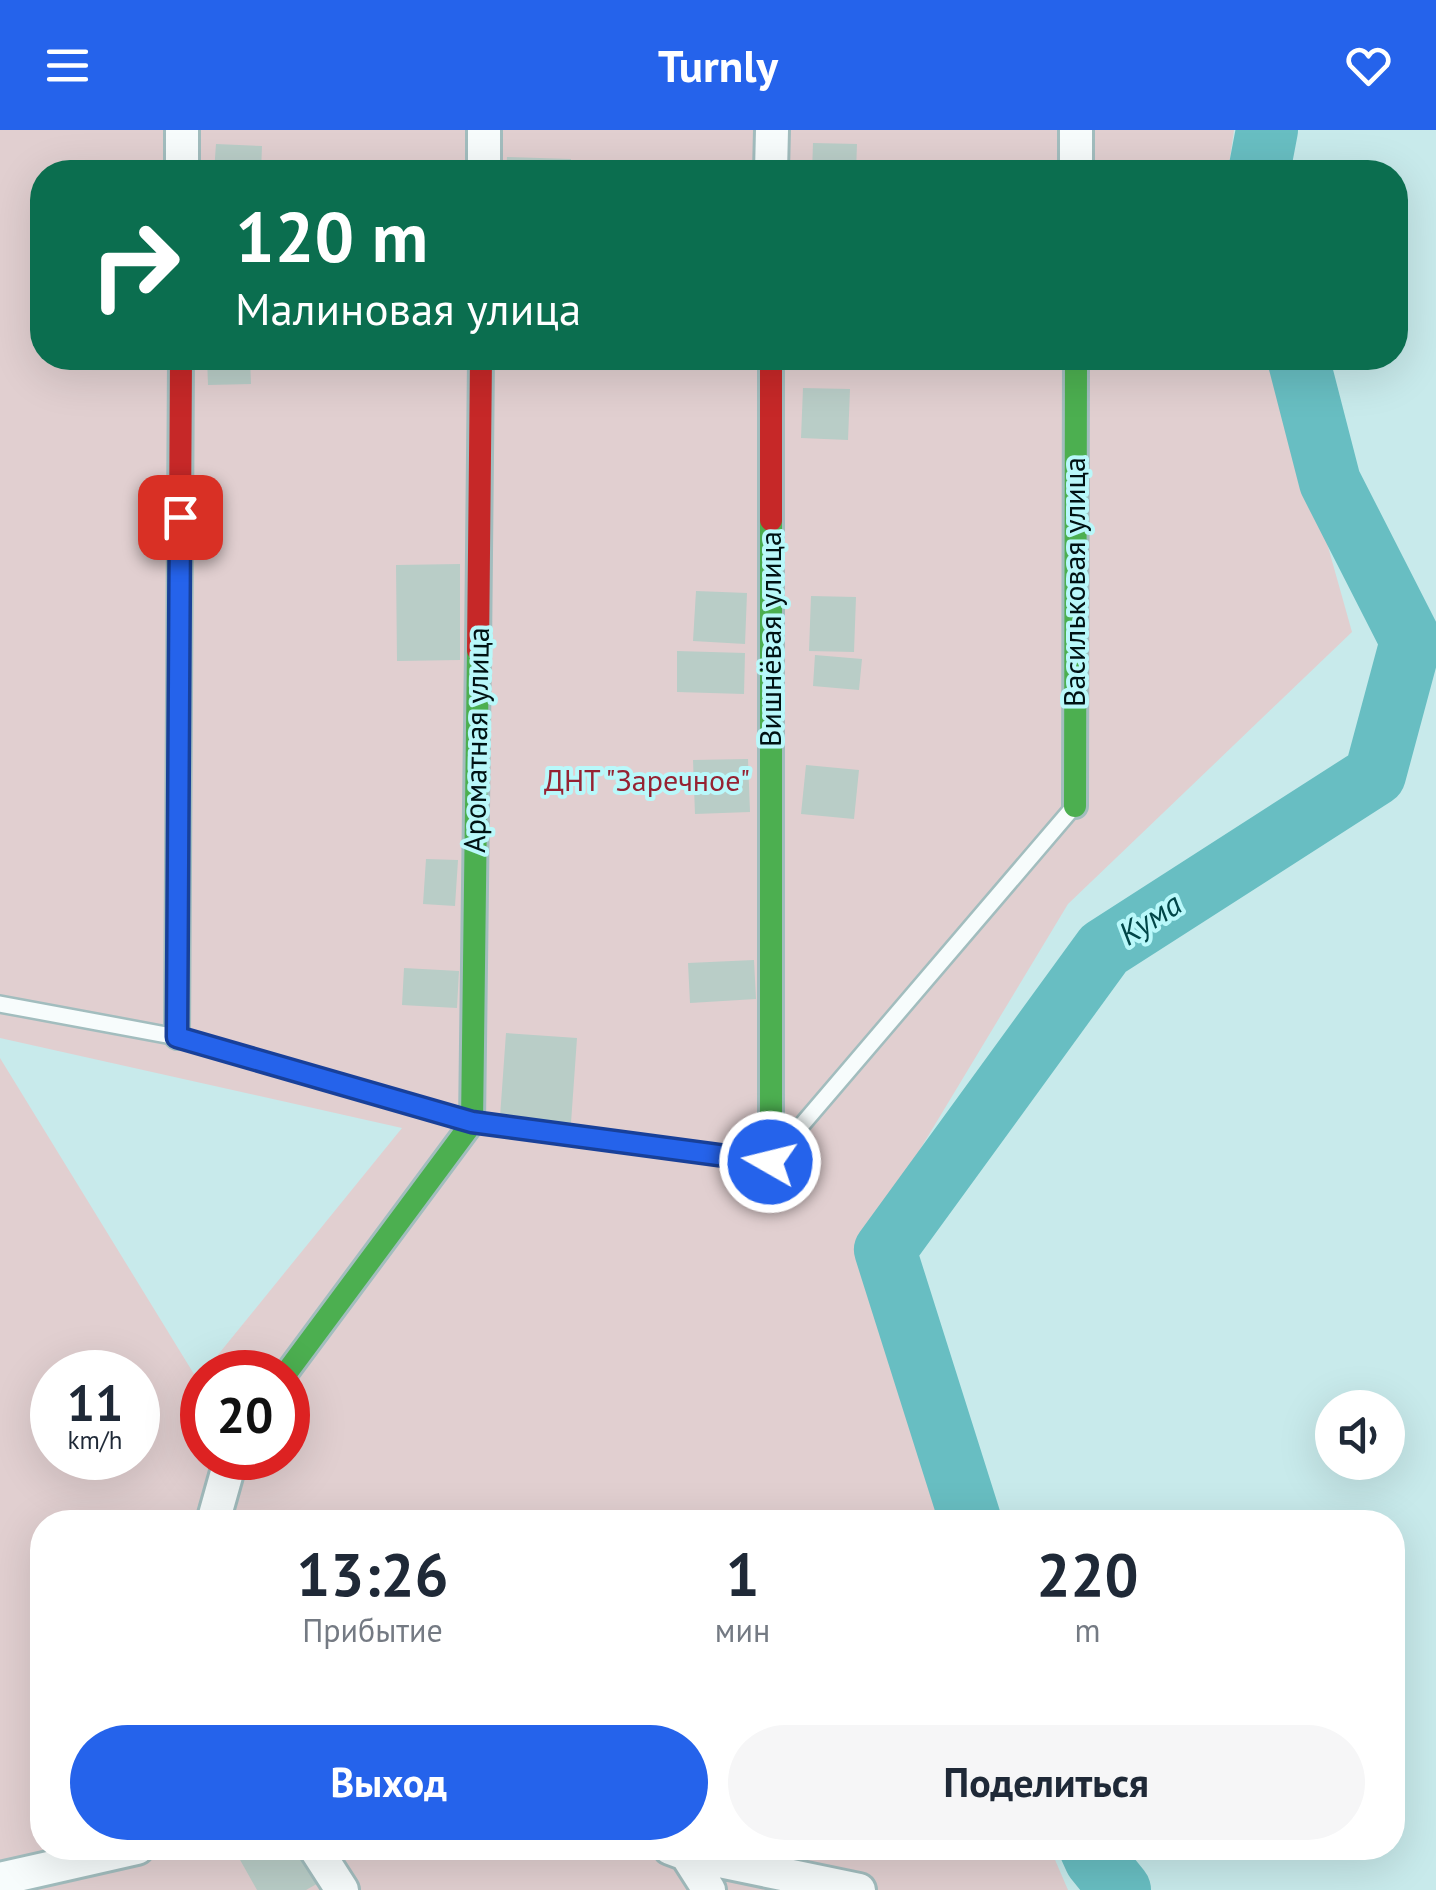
<!DOCTYPE html>
<html lang="ru">
<meta charset="utf-8">
<style>
:root{--surface:#fff;--page:#f6f6f7;--text:#1f2937;--muted:#747a83;--accent:#2563eb}
body{margin:0;font-family:"PT Sans",sans-serif;background:var(--page);color:var(--text);height:100vh;display:flex;flex-direction:column;font-size:38px;white-space:nowrap}
*{box-sizing:border-box;margin:0}
p{font-size:32px;color:var(--muted)}
.icon{flex:none;width:55px;height:55px;fill:none;stroke:currentColor;stroke-width:2;stroke-linecap:round;stroke-linejoin:round}
.map{position:relative;flex:1;overflow:hidden}
.sheet{position:absolute;left:30px;top:1380px;width:1375px;height:350px;display:flex;flex-direction:column;background:var(--surface);border-radius:40px;box-shadow:0 10px 40px #0002}
.sheet>*{flex:none}
.top-card{position:absolute;left:30px;top:30px;width:1378px;height:210px;border-radius:40px;box-shadow:0 10px 40px #0002;background:#0b6e4f;color:#fff;overflow:hidden}
.tools{position:absolute;left:1315px;top:1260px;display:grid;gap:20px}
.tools a{display:grid;place-items:center;width:90px;height:90px;border-radius:50%;background:var(--surface);box-shadow:0 10px 40px #0002;font-size:50px}
.speed{position:absolute;left:30px;top:1220px;display:flex;gap:20px;font-size:50px;font-weight:700;text-align:center}
.speed>*{display:grid;place-content:center;width:130px;height:130px;border-radius:50%;background:var(--surface);box-shadow:0 10px 40px #0002;line-height:1}
.speed small{font-size:25px;font-weight:400}
.speed .limit{border:15px solid #d22;background:#fff;color:#111}
.pin{position:absolute;display:grid;place-items:center;width:85px;height:85px;color:#fff;margin:-42px;border-radius:20px;box-shadow:0 5px 15px #0006}
.me{position:absolute;width:110px;margin:-55px;rotate:278deg;stroke-linejoin:round;filter:drop-shadow(0 0 8px #0008)}
.turn{display:flex;align-items:center;gap:35px;height:210px;padding:0 40px;font-size:45px}
.turn .icon{width:130px;height:130px;stroke-width:2.5}
.turn b{display:block;font-size:70px;line-height:85px}
.eta{display:flex;justify-content:space-evenly;align-items:center;height:170px;text-align:center}
.eta b{font-size:60px;font-weight:700;line-height:70px}
.primary-button{display:flex;gap:20px;margin-top:auto;padding:20px 40px}
.primary-button a{flex:1;height:115px;border-radius:60px;background:var(--accent);color:#fff;font-size:40px;font-weight:700;line-height:115px;text-align:center}
.primary-button a+a{background:var(--page);color:var(--text)}
header{display:flex;justify-content:space-between;align-items:center;height:130px;padding:0 40px;background:var(--accent);color:#fff;font-size:45px;font-weight:700}
.map>svg:first-child{display:block}
.green{fill:#e1cfd0;fill-rule:evenodd}
.lines{fill:none;stroke-linecap:round;stroke-linejoin:round}
.river{stroke:#68bec2;stroke-width:62}
.building{fill:#b9cdc7}
.lane-casing{stroke:#a2bdbe;stroke-width:20}
.street-casing{stroke:#a2bdbe;stroke-width:38}
.fast-casing{stroke:#a2bdbe;stroke-width:28}
.jam-casing{stroke:#a2bdbe;stroke-width:28}
.lane{stroke:#f7fcfc;stroke-width:15}
.street{stroke:#f7fcfc;stroke-width:32}
.fast{stroke:#4caf50;stroke-width:22}
.jam{stroke:#c62828;stroke-width:22}
.route-casing{stroke:#184099;stroke-width:25}
.route{stroke:#2563eb;stroke-width:18}
.labels{text-anchor:middle;stroke-width:8;stroke-linejoin:round;paint-order:stroke}
.street-label{font-size:30px;fill:#001213;stroke:#b9f8fa}
.park-label{font-size:30px;fill:#962232;stroke:#b9f8fa}
.water-label{font-size:32px;font-style:italic;fill:#014648;stroke:#b9f8fa}
</style>
<header><svg class="icon" aria-label="menu" viewBox="0 0 24 24"><path d="M4 6h16M4 12h16M4 18h16"/></svg>Turnly<svg class="icon" aria-label="heart" viewBox="0 0 24 24"><path d="M12 20l-8-8c-3-5 5-10 8-4 3-6 11-1 8 4z"/></svg></header>
<div class="map">
<svg width="1436" height="1760" viewBox="0 0 1436 1760">
<rect width="100%" height="100%" fill="#c8eaeb"/>
<path class="green" d="M0 0H1234L1228 42H42V228H1275L1352 502 1068 774 872 1099 951 1392H42V1718H1050L1068 1760H0V928L197 1249 202 1244V1328H288V1242H204L402 998 0 908ZM52 1242H138V1328H52Z"/>
<g class="lines">
<path class="river" d="M1259 42 1267 0
M971 1392 885 1120 1104 819 1375 645 1411 511 1330 352 1298 228
M1090 1718 1095 1729 1120 1760"/>
</g>
<path class="building" d="M813 13 857 14 856 42H812Z
M216 14 262 16 261 42H214Z
M507 27 571 29 570 42H506Z
M207 228H250L251 254 208 255Z
M803 258 850 259 848 310 801 308Z
M460 434V530L397 531 396 435Z
M696 461 747 463 745 514 693 511Z
M811 466 856 467 854 522 809 521Z
M677 521 745 523 744 564 677 562Z
M815 525 862 529 859 560 813 556Z
M748 629 750 682 695 684 693 630Z
M806 635 859 640 854 689 801 684Z
M426 729 458 730 455 776 423 774Z
M754 830 756 869 690 873 688 833Z
M404 838 459 841 457 878 402 875Z
M506 903 577 908 571 993 500 987Z
M258 1718H304L322 1751 306 1760H257L239 1728Z"/>
<g class="lines">
<defs>
<path id="lane" d="M0 874 177 907 472 993 771 1031 1071 680"/>
<path id="street" d="M182 42V0
M484 42V0
M771 42 772 0
M1076 42V0
M213 1392 231 1328
M315 1718 342 1760
M670 1718 686 1724 859 1760
M686 1724 709 1760
M0 1749 137 1718"/>
<path id="fast" d="M771 390V1031
M1075 676 1076 228
M287 1242 472 993 478 520"/>
<path id="jam" d="M771 228V390
M478 520 481 228
M177 907 181 228"/>
</defs>
<use href="#lane" class="lane-casing"/>
<use href="#street" class="street-casing"/>
<use href="#fast" class="fast-casing"/>
<use href="#jam" class="jam-casing"/>
<use href="#lane" class="lane"/>
<use href="#street" class="street"/>
<use href="#fast" class="fast"/>
<use href="#jam" class="jam"/>
</g>
<g class="lines">
<defs>
<path id="route" d="M180 387 177 907 472 992 770 1032"/>
</defs>
<use href="#route" class="route-casing"/>
<use href="#route" class="route"/>
</g>
<g class="labels">
<g class="street-label">
<text transform="translate(1075 452) rotate(-90)" y="10">Васильковая улица</text>
<text transform="translate(771 509) rotate(-90)" y="10">Вишнёвая улица</text>
<text transform="translate(477 610) rotate(-89)" y="10">Ароматная улица</text>
</g>
<g class="park-label">
<text x="647" y="661">ДНТ "Заречное"</text>
</g>
<g class="water-label">
<text transform="translate(1150 789) rotate(-33)" y="11">Кума</text>
</g>
</g>
</svg>
<div class="tools">
<a><svg class="icon" aria-label="sound" viewBox="0 0 24 24"><path d="M4 9h4l5-4v14l-5-4H4zM17 9q2 3 0 6"/></svg></a>
</div>
<div class="speed"><div>11<small>km/h</small></div><div class="limit">20</div></div>
<div class="pin" style="left:180px;top:387px;background:#d93025"><svg class="icon" aria-label="arrive" viewBox="0 0 24 24"><path d="M6 21V4h12l-3 4 3 4H6"/></svg></div>
<svg class="me" style="left:770px;top:1032px" viewBox="-20 -20 40 40"><circle r="17" fill="#2563eb" stroke="#fff" stroke-width="3"/><path d="M0-11L8 9 0 5-8 9z" fill="#fff"/></svg>
<div class="top-card">
<div class="turn"><svg class="icon" aria-label="right" viewBox="0 0 24 24"><path d="M7 20v-9h11M14 6l5 5-5 5"/></svg><div><b>120 m</b>Малиновая улица</div></div>
</div>
<section class="sheet">
<div class="eta">
<div><b>13:26</b><p>Прибытие</p></div>
<div><b>1</b><p>мин</p></div>
<div><b>220</b><p>m</p></div>
</div>
<div class="primary-button"><a>Выход</a><a>Поделиться</a></div>
</section>
</div>
